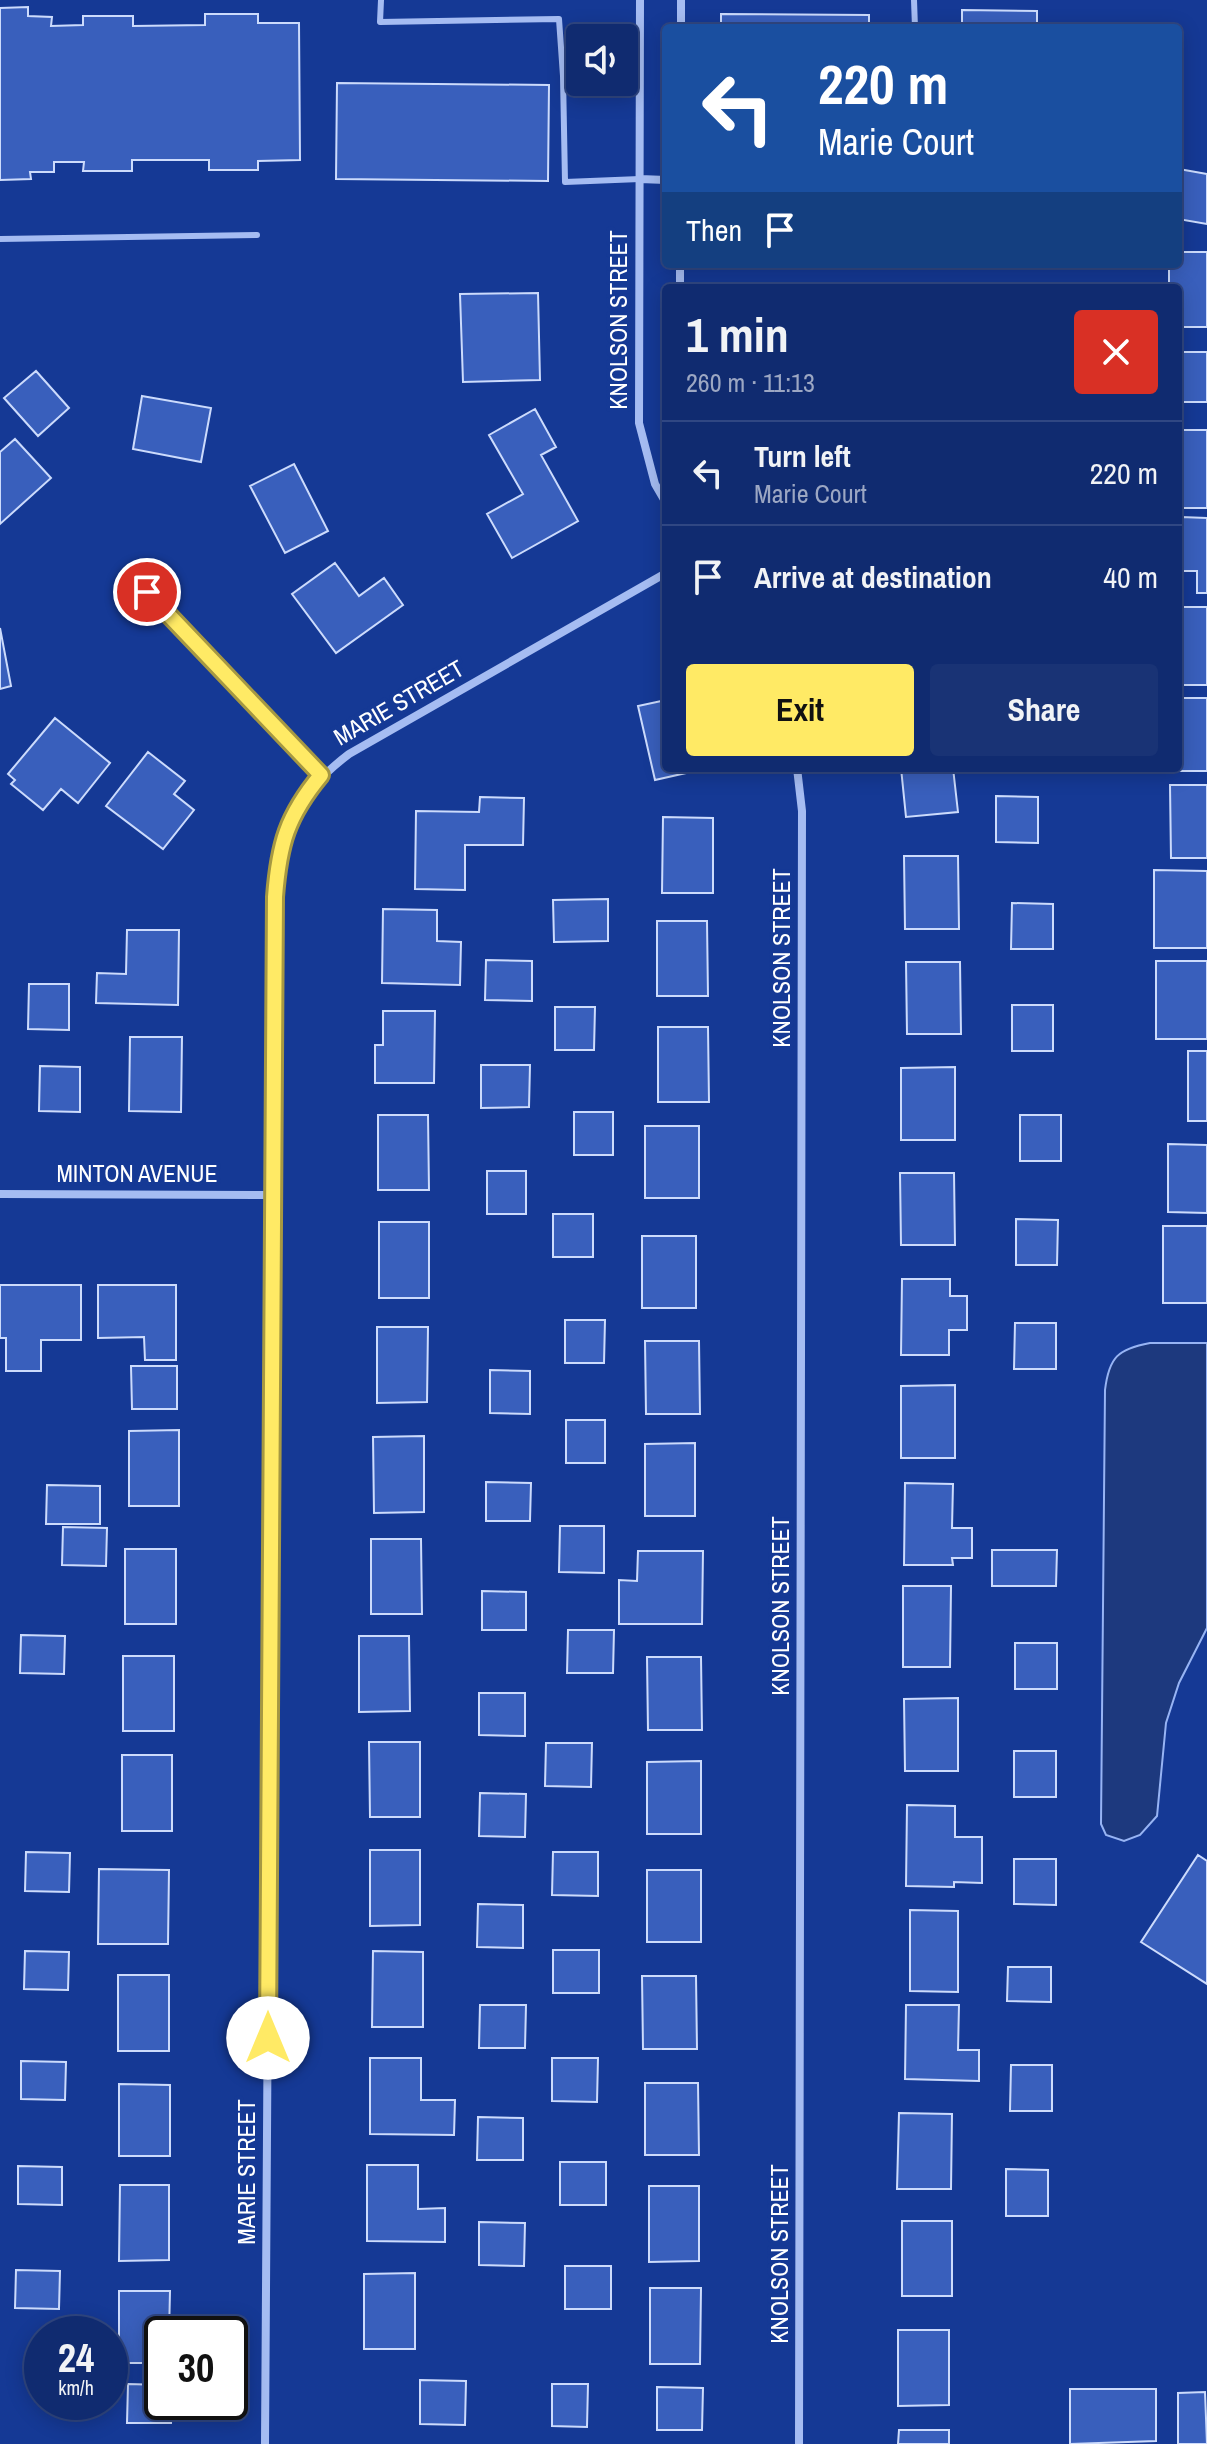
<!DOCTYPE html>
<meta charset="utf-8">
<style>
:root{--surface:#102b70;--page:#193375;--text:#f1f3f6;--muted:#9ca7c3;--line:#304783;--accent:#ffea65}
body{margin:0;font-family:"Archivo Narrow",sans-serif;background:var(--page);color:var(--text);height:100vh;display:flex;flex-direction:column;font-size:30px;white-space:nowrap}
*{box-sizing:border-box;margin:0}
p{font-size:26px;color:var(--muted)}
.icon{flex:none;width:44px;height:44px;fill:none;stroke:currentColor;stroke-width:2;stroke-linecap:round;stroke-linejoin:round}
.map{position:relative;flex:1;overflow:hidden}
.details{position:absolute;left:662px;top:284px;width:520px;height:488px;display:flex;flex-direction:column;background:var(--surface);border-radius:8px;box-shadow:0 4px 20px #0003,0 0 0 2px var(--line)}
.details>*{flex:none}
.top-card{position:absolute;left:662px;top:24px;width:520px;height:244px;border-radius:8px;box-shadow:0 4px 20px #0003,0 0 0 2px var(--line);background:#1a4fa0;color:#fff;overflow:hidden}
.buttons{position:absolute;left:566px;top:24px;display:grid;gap:16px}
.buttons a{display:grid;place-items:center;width:72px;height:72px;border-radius:8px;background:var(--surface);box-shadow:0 4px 20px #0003,0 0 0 2px var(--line);font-size:40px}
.speed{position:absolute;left:24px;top:2316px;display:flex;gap:16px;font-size:40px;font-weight:700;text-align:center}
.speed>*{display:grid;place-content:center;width:104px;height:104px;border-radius:50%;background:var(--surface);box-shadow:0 4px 20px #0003,0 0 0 2px var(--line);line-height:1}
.speed small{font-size:20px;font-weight:400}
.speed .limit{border:4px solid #111;border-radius:12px;background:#fff;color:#111}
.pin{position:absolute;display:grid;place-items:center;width:68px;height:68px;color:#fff;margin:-34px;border:4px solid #fff;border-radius:50%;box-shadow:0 2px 8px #0007}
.me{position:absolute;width:88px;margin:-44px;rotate:0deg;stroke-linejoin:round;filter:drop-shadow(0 0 6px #0008)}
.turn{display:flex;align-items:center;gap:28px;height:168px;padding:0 24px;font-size:36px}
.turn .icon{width:104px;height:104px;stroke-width:2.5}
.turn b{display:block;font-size:56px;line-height:68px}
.then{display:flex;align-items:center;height:76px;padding:0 24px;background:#0003;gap:16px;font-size:30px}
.round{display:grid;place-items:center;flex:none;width:84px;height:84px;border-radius:8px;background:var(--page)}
.head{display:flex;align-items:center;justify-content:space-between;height:136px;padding:0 24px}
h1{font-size:48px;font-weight:800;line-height:60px}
.primary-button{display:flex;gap:16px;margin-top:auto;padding:16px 24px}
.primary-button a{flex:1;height:92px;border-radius:8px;background:var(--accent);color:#111;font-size:32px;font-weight:800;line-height:92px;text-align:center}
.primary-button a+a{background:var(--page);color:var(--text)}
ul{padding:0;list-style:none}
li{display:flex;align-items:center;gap:24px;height:104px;padding:0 24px;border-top:2px solid var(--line)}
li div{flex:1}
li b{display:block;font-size:30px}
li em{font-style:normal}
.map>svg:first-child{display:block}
.water{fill:#1d397e;stroke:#97b4f4;stroke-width:2}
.building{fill:#395fbc;stroke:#ccdbfc;stroke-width:2}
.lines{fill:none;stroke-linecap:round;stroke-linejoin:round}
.lane{stroke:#a5bcf2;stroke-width:6}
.street{stroke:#a5bcf2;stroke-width:8}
.route-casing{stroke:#a69842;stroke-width:20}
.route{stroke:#ffea65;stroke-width:14}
.labels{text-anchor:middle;stroke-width:8;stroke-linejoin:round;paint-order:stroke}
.street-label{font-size:24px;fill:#fff;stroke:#153995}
</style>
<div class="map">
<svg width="1207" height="2444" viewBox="0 0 1207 2444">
<rect width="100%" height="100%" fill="#153995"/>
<path class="water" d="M1150 1343H1207V1628L1179 1683 1166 1723 1157 1816 1140 1835 1124 1841 1106 1835 1101 1824 1105 1390C1109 1357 1118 1349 1150 1343Z"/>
<path class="building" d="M28 7V16L52 17 51 26 83 25V16H133V26L205 25V14H258V23H299L300 160 258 161V170H209V160H132V171H83L84 162H54V172H30L31 179 0 180V8Z
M962 10 1037 11V28H962Z
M721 14 869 15V28H721Z
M337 83 549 85 548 181 336 179Z
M1179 169 1207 174V224L1178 219Z
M1178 252H1207V327H1178V288H1169V264H1178Z
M538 293 540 380 463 382 460 294Z
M1178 352H1207V402H1178Z
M36 371 69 408 38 436 4 398Z
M142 396 211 408 201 462 133 449Z
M535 409 556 447 541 455 578 521 512 558 487 514 523 494 489 435Z
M1178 430H1207V508H1178Z
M15 439 51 478 0 524V452Z
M294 464 328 531 285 553 250 486Z
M1181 517 1207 518V593H1197V571H1181Z
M335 563 359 596 384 578 403 605 336 653 292 594Z
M1178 607H1207V685H1178Z
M0 628 11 686 0 689Z
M1178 698H1207V771H1162V768H1178Z
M666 700V768L704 769 655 780 638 706Z
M55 718 110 763 78 803 61 789 43 810 11 784 15 780 8 774Z
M148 752 185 781 174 794 194 810 163 849 106 806Z
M901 768H953L958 812 906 817Z
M1170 785H1207V858H1171Z
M996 796 1038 797V843L996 842Z
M480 797 524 798 523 845H465V890L415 889 416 811 479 812Z
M663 817 713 818V893H662Z
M904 856H958L959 929H905Z
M1154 870 1207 871V948H1154Z
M608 899V941L554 942 553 900Z
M1012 903 1053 904V949H1011Z
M383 909 437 910V941L461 942 460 985 382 983Z
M657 921H707L708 996H657Z
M127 930H179L178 1005 96 1003 97 973 126 974Z
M486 960 532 961V1001L485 1000Z
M1156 961H1207V1039H1156Z
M906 962H960L961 1034H907Z
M29 984H69V1030L28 1029Z
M1012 1005H1053V1051H1012Z
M555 1007H595L594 1050H555Z
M383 1011H435L434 1083H375V1045H383Z
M658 1027H708L709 1102H658Z
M130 1037H182L181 1112 129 1111Z
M1188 1051H1207V1121H1188Z
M481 1065H530L529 1107 481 1108Z
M40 1066 80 1067V1112L39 1111Z
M955 1067V1140H901V1068Z
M574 1112H613V1155H574Z
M378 1115H428L429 1190H378Z
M1020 1115H1061V1161H1020Z
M645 1126H699V1198H645Z
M1168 1144 1207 1145V1213L1168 1212Z
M487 1171H526V1214H487Z
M900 1173H954L955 1245H901Z
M553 1214H593V1257H553Z
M1016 1219 1058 1220 1057 1265H1016Z
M379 1222H429V1298H379Z
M1163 1226H1207V1303H1163Z
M642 1236H696V1308H642Z
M902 1279H950V1296H967V1330H949V1355H901Z
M0 1285H81V1340H41V1371H6V1338H0Z
M98 1285H176V1360H145L144 1337 98 1338Z
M565 1320H605L604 1363H565Z
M1015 1323H1056V1369H1014Z
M377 1327H428L427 1402 377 1403Z
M645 1341H699L700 1414H646Z
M131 1366H177V1409H132Z
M490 1370 530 1371V1414L490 1413Z
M955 1385V1458H901V1386Z
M566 1420H605V1463H566Z
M179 1430V1506H129V1431Z
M424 1436V1512L374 1513 373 1437Z
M695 1443V1516H645V1444Z
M486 1482 531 1483 530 1521H486Z
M905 1483 953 1484 952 1528H972V1558H952L953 1565H904Z
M47 1485 100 1486V1524H46Z
M560 1526H604V1573L559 1572Z
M63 1527 107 1528 106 1566 62 1565Z
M371 1539H421L422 1614H371Z
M125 1549H176V1624H125Z
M992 1550H1057L1056 1586H992Z
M638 1551H703L702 1624H619V1580L637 1581Z
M903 1586H951L950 1667H903Z
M482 1591 526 1592V1630H482Z
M568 1630H614L613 1673H567Z
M21 1635 65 1636 64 1674 20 1673Z
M359 1636H409L410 1711 359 1712Z
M1015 1643H1057V1689H1015Z
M123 1656H174V1731H123Z
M647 1657H701L702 1730H648Z
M479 1693H525V1736L479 1735Z
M958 1698V1771H905L904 1699Z
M369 1742H420V1817H370Z
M546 1743H592L591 1787 545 1786Z
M1014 1751H1056V1797H1014Z
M122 1755H172V1831H122Z
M701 1761V1834H647V1762Z
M480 1793 526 1794 525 1837 479 1836Z
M907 1805 955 1806V1837H982V1883L954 1882V1887L906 1886Z
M370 1850H420V1925L370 1926Z
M26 1852 70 1853 69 1892 25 1891Z
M553 1852H598V1896L552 1895Z
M1198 1855 1207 1861V1984L1141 1942Z
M1014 1859H1056V1905L1014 1904Z
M99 1869 169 1870 168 1944H98Z
M647 1870H701V1942H647Z
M478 1904 523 1905V1948L477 1947Z
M910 1910 958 1911V1992L910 1991Z
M553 1950H599V1993H553Z
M25 1951 69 1952 68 1990 24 1989Z
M373 1951 423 1952V2027H372Z
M1008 1967H1051V2002L1007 2001Z
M118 1975H169V2051H118Z
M642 1976H696L697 2049H643Z
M480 2005H526L525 2048H479Z
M906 2005H959L958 2050H979V2081L905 2079Z
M370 2058H421V2100H455L454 2135 370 2134Z
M552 2058H598L597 2102 552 2101Z
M21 2061 66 2062 65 2100 21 2099Z
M1011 2065H1052V2111H1010Z
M645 2083H698L699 2155H645Z
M119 2084 170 2085V2156H119Z
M899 2113 952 2114 951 2189H897Z
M478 2117 523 2118V2160H477Z
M560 2162H606V2205H560Z
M367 2165H418V2209L445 2208V2242L367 2241Z
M18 2166 62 2167V2205L18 2204Z
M1006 2169 1048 2170V2216H1006Z
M120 2185H169V2260L119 2261Z
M649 2186H699V2261L649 2262Z
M902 2221H952V2296H902Z
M479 2222 525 2223 524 2266 479 2265Z
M565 2266H611V2309H565Z
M16 2270 60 2271 59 2309 15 2308Z
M415 2273V2349H364V2274Z
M650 2288H701L700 2364H650Z
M119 2291H170L169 2334H162V2363H119Z
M898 2330H949V2405L898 2406Z
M420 2380 466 2381 465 2425 420 2424Z
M128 2384 162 2385V2402H172L171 2423H127Z
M552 2384H588L587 2427 552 2426Z
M657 2387 703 2388 702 2430H657Z
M1070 2389H1156V2441L1070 2444Z
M1205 2392 1207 2444H1178V2393Z
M899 2430H949V2444H898Z"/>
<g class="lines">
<path class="lane" d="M381 0 380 22 559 19 563 76 565 182 640 179
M914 0 915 28
M0 239 257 235"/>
<path class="street" d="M640 0 639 423 655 484 666 503
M681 28V0
M640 179 666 180
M680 288V264
M147 592 321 775
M797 768 802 811 799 2444
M0 1194 273 1195
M265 2444 275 897C281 828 294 796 349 754L666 573"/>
</g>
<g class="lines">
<defs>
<path id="route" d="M147 592 321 775C287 816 279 844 275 897L268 2038"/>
</defs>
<use href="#route" class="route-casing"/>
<use href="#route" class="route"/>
</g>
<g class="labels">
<g class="street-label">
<text transform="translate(619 320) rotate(-90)" y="8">KNOLSON STREET</text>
<text transform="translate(399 703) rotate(-30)" y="8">MARIE STREET</text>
<text transform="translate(782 958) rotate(-90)" y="8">KNOLSON STREET</text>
<text x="137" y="1182">MINTON AVENUE</text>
<text transform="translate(781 1606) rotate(-90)" y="8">KNOLSON STREET</text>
<text transform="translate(247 2172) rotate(-90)" y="8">MARIE STREET</text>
<text transform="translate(780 2254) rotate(-90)" y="8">KNOLSON STREET</text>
</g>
</g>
</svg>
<div class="buttons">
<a><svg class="icon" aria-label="sound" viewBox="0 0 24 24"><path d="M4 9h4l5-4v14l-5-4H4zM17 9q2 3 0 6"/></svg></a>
</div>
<div class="speed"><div>24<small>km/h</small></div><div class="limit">30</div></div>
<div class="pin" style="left:147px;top:592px;background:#d93025"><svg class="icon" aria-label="arrive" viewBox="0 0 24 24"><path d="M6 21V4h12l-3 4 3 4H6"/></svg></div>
<svg class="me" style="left:268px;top:2038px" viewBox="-20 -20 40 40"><circle r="19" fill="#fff"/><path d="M0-13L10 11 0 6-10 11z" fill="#ffea65"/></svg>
<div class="top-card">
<div class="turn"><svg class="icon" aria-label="left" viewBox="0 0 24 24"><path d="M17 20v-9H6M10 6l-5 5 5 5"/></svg><div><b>220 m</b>Marie Court</div></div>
<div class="then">Then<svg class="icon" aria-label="arrive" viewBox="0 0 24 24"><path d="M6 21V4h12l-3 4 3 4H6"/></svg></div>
</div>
<section class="details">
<div class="head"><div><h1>1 min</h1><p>260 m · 11:13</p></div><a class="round" style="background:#d93025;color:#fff"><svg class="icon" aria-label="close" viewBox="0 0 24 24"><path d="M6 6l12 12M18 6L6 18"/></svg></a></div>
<ul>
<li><svg class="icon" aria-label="left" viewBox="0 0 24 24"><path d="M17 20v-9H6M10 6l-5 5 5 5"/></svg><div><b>Turn left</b><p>Marie Court</p></div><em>220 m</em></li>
<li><svg class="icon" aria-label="arrive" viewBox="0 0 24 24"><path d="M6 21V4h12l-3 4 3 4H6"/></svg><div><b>Arrive at destination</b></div><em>40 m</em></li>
</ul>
<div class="primary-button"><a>Exit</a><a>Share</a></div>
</section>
</div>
